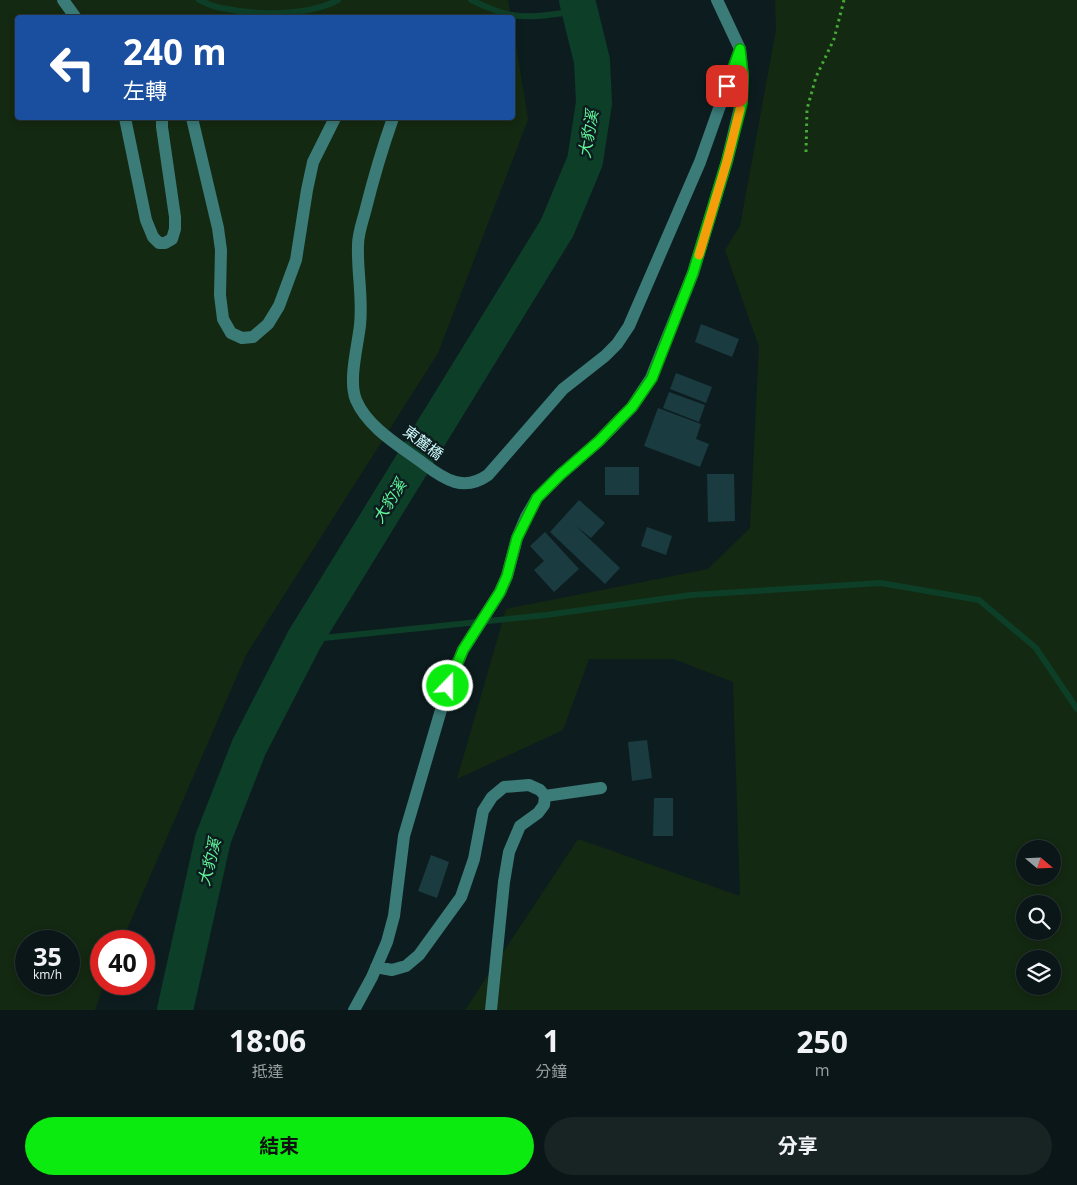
<!DOCTYPE html>
<html lang="zh-TW">
<meta charset="utf-8">
<style>
:root{--surface:#0a1617;--page:#182324;--text:#f1f3f6;--muted:#999fa1;--line:#2a3536;--accent:#0beb0f}
body{margin:0;font-family:"Open Sans","Noto Sans TC",sans-serif;background:var(--page);color:var(--text);height:100vh;display:flex;flex-direction:column;font-size:19px;white-space:nowrap}
*{box-sizing:border-box;margin:0}
p{font-size:16px;color:var(--muted)}
.icon{flex:none;width:28px;height:28px;fill:none;stroke:currentColor;stroke-width:2;stroke-linecap:round;stroke-linejoin:round}
.map{position:relative;height:1010px;overflow:hidden}
.panel{display:flex;flex-direction:column;background:var(--surface);flex:1}
.panel>*{flex:none}
.top-card{position:absolute;left:15px;top:15px;width:500px;height:105px;border-radius:5px;box-shadow:0 2px 8px #0003,0 0 0 1px var(--line);background:#1a4fa0;color:#fff;overflow:hidden}
.needle{width:32px;rotate:109deg}
.fabs{position:absolute;left:1016px;top:840px;display:grid;gap:10px}
.fabs a{display:grid;place-items:center;width:45px;height:45px;border-radius:50%;background:var(--surface);box-shadow:0 2px 8px #0003,0 0 0 1px var(--line);font-size:25px}
.speed{position:absolute;left:15px;top:930px;display:flex;gap:10px;font-size:25px;font-weight:700;text-align:center}
.speed>*{display:grid;place-content:center;width:65px;height:65px;border-radius:50%;background:var(--surface);box-shadow:0 2px 8px #0003,0 0 0 1px var(--line);line-height:1}
.speed small{font-size:12px;font-weight:400}
.speed .limit{border:8px solid #d22;background:#fff;color:#111}
.pin{position:absolute;display:grid;place-items:center;width:42px;height:42px;color:#fff;margin:-21px;border-radius:10px;box-shadow:0 2px 8px #0006}
.me{position:absolute;width:55px;margin:-28px;rotate:22deg;stroke-linejoin:round;filter:drop-shadow(0 0 4px #0008)}
.turn{display:flex;align-items:center;gap:18px;height:105px;padding:0 25px;font-size:22px}
.turn .icon{width:65px;height:65px;stroke-width:2.5}
.turn b{display:block;font-size:35px;line-height:42px}
.eta{display:flex;justify-content:space-evenly;align-items:center;height:85px;text-align:center}
.eta b{font-size:30px;font-weight:700;line-height:35px}
.cta{display:flex;gap:10px;margin-top:auto;padding:10px 25px}
.cta a{flex:1;height:58px;border-radius:30px;background:var(--accent);color:#111;font-size:20px;font-weight:700;line-height:58px;text-align:center}
.cta a+a{background:var(--page);color:var(--text)}
.map>svg:first-child{display:block}
.green{fill:#142911;fill-rule:evenodd}
.lines{fill:none;stroke-linecap:round;stroke-linejoin:round}
.stream{stroke:#0d3e27;stroke-width:6}
.river{stroke:#0d3e27;stroke-width:36}
.building{fill:#1a3b3f}
.path{stroke:#44ab33;stroke-width:3;stroke-dasharray:2.5 4;stroke-linecap:butt}
.minor{stroke:#3b7c79;stroke-width:12}
.route-casing{stroke:#07990a;stroke-width:12}
.route{stroke:#0beb0f;stroke-width:9}
.slow{stroke:#f59e0b;stroke-width:9}
.labels{text-anchor:middle;stroke-width:5;stroke-linejoin:round;paint-order:stroke}
.street-label{font-size:15px;fill:#cefbfd;stroke:#0d1d1f}
.water-label{font-size:16px;font-style:italic;fill:#61f79a;stroke:#0d1d1f}
</style>
<div class="map">
<svg width="1077" height="1010" viewBox="0 0 1077 1010">
<rect width="100%" height="100%" fill="#0d1d1f"/>
<path class="green" d="M0 0H508L511 17 18 18V118H512L513 26 528 120 438 353 246 655 122 941H101V984H104L95 1010H0ZM26 941H69V984H26Z
M775 0H1077V1010H465L578 839 740 896 733 682 674 659H589L563 730 457 779 506 609 708 569 750 528 759 347 725 250 740 226 776 30ZM1025 849H1052V876H1025ZM1025 904H1052V931H1025ZM1025 959H1052V986H1025Z"/>
<g class="lines">
<path class="stream" d="M199 0C206 3 214 7 221 8 256 15 306 17 338 0
M471 0C484 6 498 13 512 15 533 19 558 13 579 11
M304 640 546 615 691 595 881 583 979 600 1036 648 1077 709"/>
<path class="river" d="M175 1010 213 839 249 747 304 640 557 228 585 161 594 103 592 61 577 0"/>
</g>
<path class="building" d="M701 324 739 339 732 357 695 342Z
M676 373 712 387 706 403 670 389Z
M669 392 705 405 699 422 663 408Z
M658 408 701 424 696 439 709 444 700 467 644 446Z
M605 467H639V495H605Z
M707 474H734L735 521 708 522Z
M579 500 605 523 591 538 576 526 620 568 605 584 550 532Z
M647 527 672 536 666 555 641 546Z
M545 532 579 569 554 592 534 570 544 561 530 546Z
M647 740 652 778 632 781 628 742Z
M654 798H673V836H653Z
M431 855 449 862 437 898 418 891Z"/>
<g class="lines">
<path class="path" d="M806 152 807 109 816 77 834 39 844 0"/>
<path class="minor" d="M63 0 76 18
M125 118 146 220 153 237 159 243H165L172 239 175 229V217L162 127V118
M192 118 218 228 221 250 220 295 223 319 231 333 242 338 253 337 268 324 279 306 296 260 307 190 313 162 335 118
M393 118C382 149 373 180 365 212 362 223 358 234 358 245 357 272 363 298 360 325 358 345 348 380 356 400 368 428 400 446 424 464 445 480 464 492 488 475L563 389 605 356 617 344 629 326 700 162 739 52
M545 796 601 788
M376 967 392 970 406 966 419 955 461 897 474 859 483 811 492 797 504 787 529 785 540 790 545 796 544 805 538 813 520 826 509 852 504 882 491 1010
M354 1010 372 977 387 942 394 916 404 836 448 686 463 650 500 592 507 576 517 538 526 517 537 498 560 475 599 441 632 407 651 378 693 273 727 161 741 103 743 77 740 49 717 0"/>
</g>
<g class="lines">
<defs>
<path id="route" d="M448 686 463 650 500 592 507 576 517 538 537 498 560 475 599 441 621 418 632 407 652 378 693 273 727 161 742 103 743 76 740 49 727 86"/>
</defs>
<use href="#route" class="route-casing"/>
<use href="#route" class="route"/>
<path class="slow" d="M699 255 727 161 740 109"/>
</g>
<g class="labels">
<g class="street-label">
<text transform="translate(423 443) rotate(37)" y="5">東麓橋</text>
</g>
<g class="water-label">
<text transform="translate(588 134) rotate(-80)" y="6">大豹溪</text>
<text transform="translate(389 501) rotate(-58)" y="6">大豹溪</text>
<text transform="translate(209 862) rotate(-76)" y="6">大豹溪</text>
</g>
</g>
</svg>
<div class="fabs">
<a><svg class="needle" viewBox="-14 -14 28 28"><path d="M0-13l5 13h-10z" fill="#e53935"/><path d="M0 13l5-13h-10z" fill="#999fa1"/></svg></a>
<a><svg class="icon" aria-label="search" viewBox="0 0 24 24"><circle cx="10" cy="10" r="6"/><path d="M15 15l6 6"/></svg></a>
<a><svg class="icon" aria-label="layers" viewBox="0 0 24 24"><path d="M12 4l9 5-9 5-9-5zM3 14l9 5 9-5"/></svg></a>
</div>
<div class="speed"><div>35<small>km/h</small></div><div class="limit">40</div></div>
<div class="pin" style="left:727px;top:86px;background:#d93025"><svg class="icon" aria-label="arrive" viewBox="0 0 24 24"><path d="M6 21V4h12l-3 4 3 4H6"/></svg></div>
<svg class="me" style="left:448px;top:686px" viewBox="-20 -20 40 40"><circle r="17" fill="#0beb0f" stroke="#fff" stroke-width="3"/><path d="M0-11L8 9 0 5-8 9z" fill="#fff"/></svg>
<div class="top-card">
<div class="turn"><svg class="icon" aria-label="left" viewBox="0 0 24 24"><path d="M17 20v-9H6M10 6l-5 5 5 5"/></svg><div><b>240 m</b>左轉</div></div>
</div>
</div>
<section class="panel">
<div class="eta">
<div><b>18:06</b><p>抵達</p></div>
<div><b>1</b><p>分鐘</p></div>
<div><b>250</b><p>m</p></div>
</div>
<div class="cta"><a>結束</a><a>分享</a></div>
</section>
